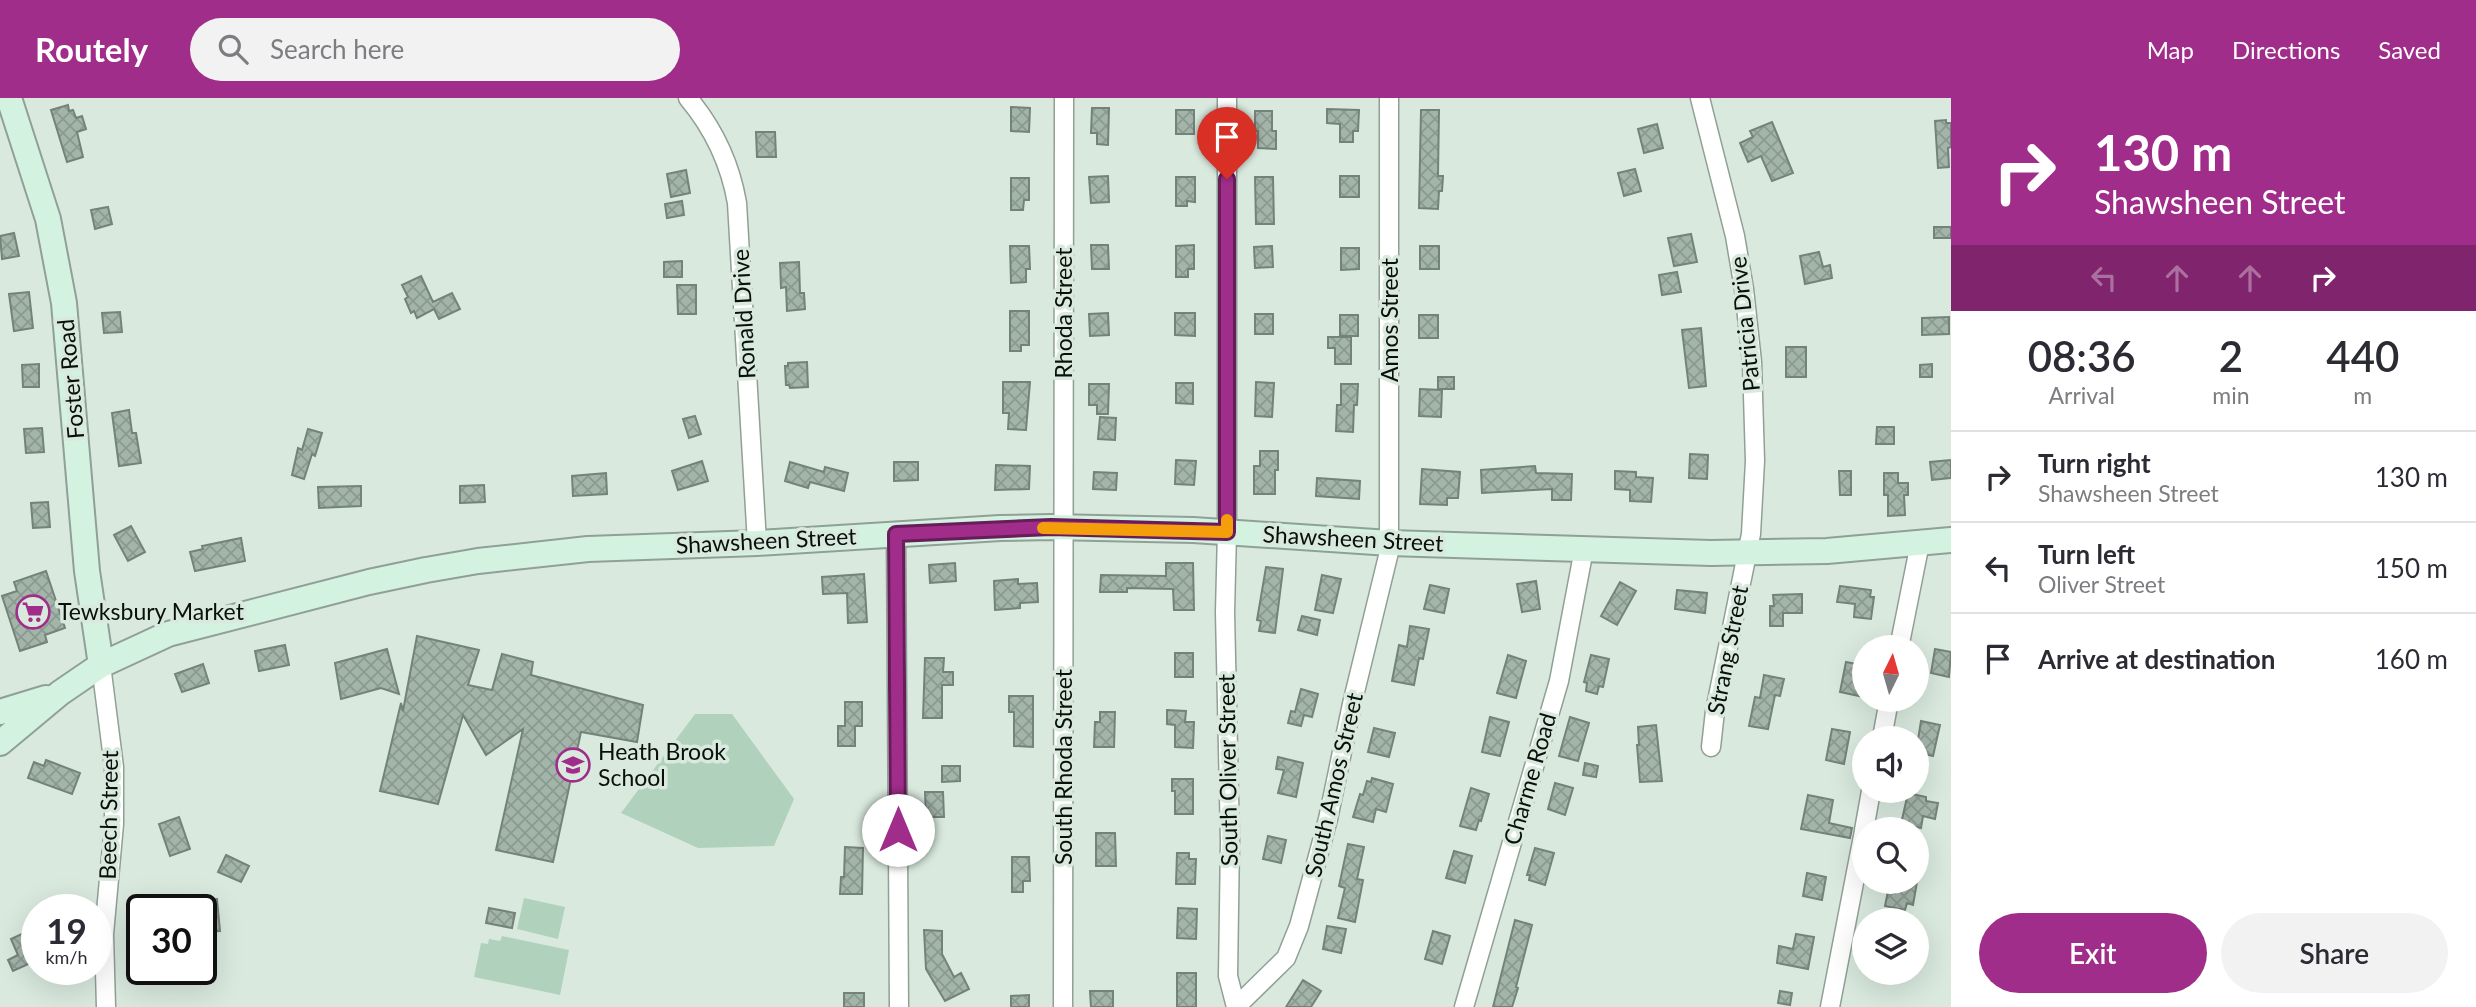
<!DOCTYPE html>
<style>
:root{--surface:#fff;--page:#f2f2f3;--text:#2b2b33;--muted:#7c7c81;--line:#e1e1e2;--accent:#9f2d89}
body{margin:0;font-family:Lato,sans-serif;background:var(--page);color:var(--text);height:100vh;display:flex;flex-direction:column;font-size:26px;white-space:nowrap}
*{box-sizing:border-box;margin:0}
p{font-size:23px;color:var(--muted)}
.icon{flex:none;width:38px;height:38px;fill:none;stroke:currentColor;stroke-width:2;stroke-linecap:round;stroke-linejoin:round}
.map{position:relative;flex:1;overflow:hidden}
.side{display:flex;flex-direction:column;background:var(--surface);width:525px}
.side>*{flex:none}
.banner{background:#9f2d89;color:#fff;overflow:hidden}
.needle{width:46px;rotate:5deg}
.tools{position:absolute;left:1852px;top:537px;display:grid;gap:14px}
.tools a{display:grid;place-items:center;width:77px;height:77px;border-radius:50%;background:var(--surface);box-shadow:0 7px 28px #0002;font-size:35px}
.speed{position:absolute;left:21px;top:796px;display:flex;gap:14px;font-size:35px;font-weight:700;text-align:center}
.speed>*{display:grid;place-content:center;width:91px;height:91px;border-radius:50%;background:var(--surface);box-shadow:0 7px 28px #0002;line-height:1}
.speed small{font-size:18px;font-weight:400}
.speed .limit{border:4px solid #111;border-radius:10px;background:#fff;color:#111}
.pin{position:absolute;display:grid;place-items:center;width:60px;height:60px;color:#fff;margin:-72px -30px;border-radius:50% 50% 50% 0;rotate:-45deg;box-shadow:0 0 7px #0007}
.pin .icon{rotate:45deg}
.me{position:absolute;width:77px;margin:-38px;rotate:0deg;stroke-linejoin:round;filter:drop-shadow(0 0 5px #0008)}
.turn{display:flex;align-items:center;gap:24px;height:147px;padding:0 28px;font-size:32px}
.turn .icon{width:91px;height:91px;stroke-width:2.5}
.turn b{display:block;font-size:49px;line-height:60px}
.lanes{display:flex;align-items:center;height:66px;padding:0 28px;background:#0003;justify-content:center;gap:35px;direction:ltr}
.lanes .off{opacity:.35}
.eta{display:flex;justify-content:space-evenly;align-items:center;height:119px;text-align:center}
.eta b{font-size:42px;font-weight:600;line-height:49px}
.button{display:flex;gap:14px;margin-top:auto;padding:14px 28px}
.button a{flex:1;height:80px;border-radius:42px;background:var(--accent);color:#fff;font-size:28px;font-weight:600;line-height:80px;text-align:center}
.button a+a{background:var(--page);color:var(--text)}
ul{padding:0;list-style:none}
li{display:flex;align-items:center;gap:21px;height:91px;padding:0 28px;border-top:2px solid var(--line)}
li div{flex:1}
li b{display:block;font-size:26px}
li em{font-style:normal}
header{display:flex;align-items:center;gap:42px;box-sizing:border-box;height:98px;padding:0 35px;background:var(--accent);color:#fff}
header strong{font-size:33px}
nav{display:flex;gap:38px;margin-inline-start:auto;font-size:24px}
.search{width:490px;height:63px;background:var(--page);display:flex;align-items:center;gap:18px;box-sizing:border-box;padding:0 24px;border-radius:38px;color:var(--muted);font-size:26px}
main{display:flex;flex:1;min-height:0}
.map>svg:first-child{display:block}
.green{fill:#b0d2bc}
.building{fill:url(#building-cross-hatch);stroke:#748379;stroke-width:2}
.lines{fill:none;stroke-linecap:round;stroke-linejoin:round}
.street-casing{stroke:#90a096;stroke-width:21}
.secondary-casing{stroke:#90a096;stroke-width:28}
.street{stroke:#fff;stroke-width:18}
.secondary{stroke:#d3f2e0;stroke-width:24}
.route-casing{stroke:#671d59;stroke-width:18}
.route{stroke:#9f2d89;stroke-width:12}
.slow{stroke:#f59e0b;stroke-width:12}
.labels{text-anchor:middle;stroke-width:7;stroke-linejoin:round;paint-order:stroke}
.street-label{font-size:23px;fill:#090f0b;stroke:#d9e9de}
.poi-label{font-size:23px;fill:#090f0b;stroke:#d9e9de;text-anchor:start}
</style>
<header>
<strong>Routely</strong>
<div class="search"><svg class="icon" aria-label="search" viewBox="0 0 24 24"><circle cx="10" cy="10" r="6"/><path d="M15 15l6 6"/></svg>Search here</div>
<nav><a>Map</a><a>Directions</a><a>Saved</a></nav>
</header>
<main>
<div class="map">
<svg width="1951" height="909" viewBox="0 0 1951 909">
<defs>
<pattern id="building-cross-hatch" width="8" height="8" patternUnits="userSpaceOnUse" patternTransform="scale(1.75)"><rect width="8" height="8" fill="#a3b4a9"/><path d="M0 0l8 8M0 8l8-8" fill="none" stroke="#8b9a90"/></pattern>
</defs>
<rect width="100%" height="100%" fill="#d9e9de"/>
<path class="green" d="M695 616H732L794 701 774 748 698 750 621 715Z
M524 800 565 809 558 841 517 831Z
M502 838 569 852 560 897 474 879 481 845 488 846 489 841 500 843Z"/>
<path class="building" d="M68 7 69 13 73 12 76 20 82 18 86 31 77 34 83 59 67 64 51 12Z
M1011 9 1030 10 1029 34 1011 33Z
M1092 10H1109L1108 47 1097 46V35H1091Z
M1327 11 1359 12 1358 33H1353V44H1340V26L1327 25Z
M1176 12H1194V36H1176Z
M1421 12H1439L1438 78H1443L1442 93H1439L1438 111 1419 110Z
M1255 13H1272V33H1276V51L1258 50V33H1255Z
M1946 22V25H1951V49L1948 50 1949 69 1938 70 1935 23Z
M1772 24 1793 75 1772 83 1761 58 1748 64 1740 45 1753 39 1750 33Z
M1657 26 1663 50 1644 55 1638 31Z
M756 34H775L776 59H757Z
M1635 71 1641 93 1624 98 1618 75Z
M686 72 690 95 671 99 667 76Z
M1108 78 1109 104 1091 105 1089 79Z
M1340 78H1359V99H1340Z
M1176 79H1195V104L1187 103V108H1176Z
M1255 79H1273L1274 126H1256Z
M1011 80H1029V102H1024L1023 112H1011Z
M682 103 684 117 667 120 665 106Z
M108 109 112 126 95 131 91 112Z
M1934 129H1951V140H1934Z
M14 135 19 158 2 161 0 138Z
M1691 136 1697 164 1674 168 1668 140Z
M1091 147H1108L1109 171H1092Z
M1194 147V171H1188V179H1176V148Z
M1010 148H1029L1030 171H1026V184L1011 185Z
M1272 148 1273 169 1255 170 1254 149Z
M1420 148H1439V171H1420Z
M1341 150H1359V171L1341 172Z
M1819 154 1823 169 1830 167 1832 180 1805 186 1800 158Z
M682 163V179H664V164Z
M799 164 800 195H804L805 211 787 213 786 189 781 190 780 165Z
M1677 174 1681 194 1662 197 1659 177Z
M421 178 433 204 452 195 460 211 439 221 434 211 417 220 414 213 411 215 405 201 408 199 402 187Z
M677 187H696V216H678Z
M29 194 33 230 14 233 9 196Z
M1010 213H1029V247H1021V253H1010Z
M120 214 122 234 104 235 102 215Z
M1108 215 1109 237 1090 238 1089 216Z
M1175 215H1195V238L1175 237Z
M1255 216H1273V236H1255Z
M1340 217H1358V238H1340Z
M1419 217H1438V240H1419Z
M1949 219V236L1922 237V220Z
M1701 230 1706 288 1689 290 1682 232Z
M1328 239H1351V266H1335V250H1328Z
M1786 249H1806V279H1786Z
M807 264 808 289 790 290 789 287H786L785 268H788V265Z
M39 266V289H23L22 267Z
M1932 266V279H1920V267Z
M1438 279H1454V291H1438Z
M1003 284H1030L1026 332 1008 331 1009 315H1003Z
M1256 284 1274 285 1272 319 1255 318Z
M1176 285H1193V306L1176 305Z
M1089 286H1109L1108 316H1097V307H1089Z
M1341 286H1358L1357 307H1354L1353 334 1336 333 1337 307H1341Z
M1420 291 1442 292 1441 319 1419 318Z
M129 312 132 335H136L141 365 119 368 112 315Z
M695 318 701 336 689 340 683 321Z
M1100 319 1116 320 1115 342 1098 341Z
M1877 329H1894V346H1876Z
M42 330 44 354 26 355 24 331Z
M308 331 322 335 315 358 312 356 304 381 292 377 298 350 302 352Z
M1260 353H1278V372H1275V396H1254V368H1260Z
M1690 356 1708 357 1707 381 1689 380Z
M1176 362 1196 363 1194 387 1175 386Z
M1951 362V380L1932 382 1930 364Z
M702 363 708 383 678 392 672 373Z
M790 364 824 374 825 369 848 375 844 393 810 384 808 390 785 383Z
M894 364H918V382L894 383Z
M996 367 1030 368 1029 391 995 392Z
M1535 368 1536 375 1572 376 1571 402H1552V391L1482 395 1481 372Z
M1422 371 1460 374 1458 400H1447V407L1420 406Z
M1615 373 1636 374V379L1653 380 1651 404 1630 403V392L1615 391Z
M1839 373H1851V397H1840Z
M1094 374 1117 375 1116 392 1093 391Z
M606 375 607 396 573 398 572 378Z
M1884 375H1898V385H1908V397H1904L1905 417 1888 418V397H1884Z
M1317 380 1360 383 1359 401 1316 398Z
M484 387 485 404 460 405V388Z
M361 388V408L319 410 318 389Z
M48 404 50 429 33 430 31 405Z
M131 428 145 454 128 463 114 437Z
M241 440 245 463 195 473 190 454 203 451 202 448Z
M955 465 956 483 930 485 929 467Z
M1166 465H1193L1194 512H1174L1173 491 1127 490V494H1100L1101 477 1166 478Z
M1266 469 1283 471 1275 535 1259 533 1261 523 1257 522Z
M46 473 65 530 45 537 47 544 20 553 2 498 17 493 14 484Z
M864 476 867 524 848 525 847 495 823 496 822 479Z
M1322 477 1341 481 1333 515 1315 512Z
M1018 481V486L1037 485 1038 504 1020 505V510L995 512 994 483Z
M1536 483 1540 511 1522 514 1517 486Z
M1620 484 1636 493 1617 527 1601 518Z
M1430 487 1449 491 1444 515 1424 511Z
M1840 488 1871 492 1870 499H1874L1871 521 1854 519 1855 506 1837 504Z
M1677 492 1707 495 1705 515 1675 511Z
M1802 496V515H1783V528H1770V508H1774L1773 497Z
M1302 518 1320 522 1317 537 1298 532Z
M1410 528 1429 531 1423 561 1419 560 1414 587 1392 583 1399 547 1407 549Z
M417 538 479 552 468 587 492 592 502 556 533 564 531 577 643 607 637 644 581 634 553 764 496 752 523 631 486 657 463 617 438 706 380 693 401 605 403 613Z
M285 547 289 567 259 573 255 553Z
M387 551 399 596 381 590 341 601 335 565Z
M1935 551 1951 554 1949 579 1931 575Z
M1175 555H1193V579H1175Z
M1508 557 1526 563 1516 600 1497 595Z
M1591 557 1609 561 1603 589 1599 588 1597 596 1586 593 1587 585 1584 584Z
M925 560H944L943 574H953V587H942V620H923Z
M1846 564 1862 567 1861 573 1863 574 1859 598 1840 594Z
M203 566 209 585 182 594 175 576Z
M1764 577 1784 581 1780 598 1775 597 1768 631 1749 628 1755 599 1760 600Z
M1301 591 1318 596 1312 619 1304 617 1301 628 1288 625 1291 613 1295 614Z
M1009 598H1033V649L1014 648V614H1009Z
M845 604H862V628H855V648H838V628H845Z
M1167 612 1186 613 1185 624H1194L1193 650 1175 649V627L1167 626Z
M1100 614H1115L1114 649H1094L1095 624H1100Z
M1490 619 1509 624 1500 658 1482 654Z
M1570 619 1589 625 1578 663 1559 658Z
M1921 623 1940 627 1933 658 1916 654Z
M1656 627 1662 683 1640 684 1637 647H1639L1638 629Z
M1374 630 1395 635 1389 659 1368 654Z
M1832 631 1850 634 1844 666 1826 662Z
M1278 659 1303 665 1296 699 1278 695 1284 672 1276 671Z
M46 662 80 675 72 696 28 680 34 664 44 668Z
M1585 665 1598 668 1596 679 1583 677Z
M942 668H960V683L942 684Z
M1372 680 1393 686 1386 714 1376 711 1373 724 1353 719 1360 696 1363 697 1367 683 1371 684Z
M1172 681H1193V716H1175V693H1172Z
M1555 685 1573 690 1565 717 1548 711Z
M1471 690 1489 696 1481 723 1479 722 1476 732 1460 728Z
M925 694H943L944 719H926Z
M1908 695 1926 699V703L1938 705 1935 721 1923 718 1921 730 1901 726Z
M1808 697 1833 702 1829 725 1852 730 1850 740 1801 731Z
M179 719 190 751 170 758 159 726Z
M1096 735H1115L1116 768H1096Z
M1268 738 1286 742 1281 765 1263 761Z
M1348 746 1364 749 1357 781 1363 782 1355 824 1338 820 1345 790 1339 788Z
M845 749 863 750 862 796H840L841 779H844Z
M1535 750 1554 755 1545 787 1529 782 1530 777H1527Z
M1454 753 1472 758 1465 785 1446 780Z
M1177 755H1189V761H1196L1195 786H1176Z
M226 757 249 768 241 784 218 774Z
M1012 759H1029L1030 783H1023V794H1012Z
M1807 775 1826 779 1822 802 1803 798Z
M1897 784H1917L1913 807 1907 805 1905 812 1885 808 1888 793 1895 795Z
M217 801 220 833 201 834V802Z
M489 810 515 815 512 830 486 825Z
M1178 810 1197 811 1196 841 1177 840Z
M1515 822 1532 827 1516 889 1518 890 1512 909H1493Z
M1327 828 1346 831 1341 855 1323 851Z
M924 832 942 833V856L954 879 961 875 969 891 945 903 926 871Z
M28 833 37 852V862L13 873 8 862 18 857 11 841Z
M1433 833 1450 838 1442 866 1425 861Z
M1796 836 1814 839 1808 871 1777 865 1779 848 1793 851Z
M1177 875H1196V909H1177Z
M1303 882 1321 893 1311 909H1286Z
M1090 893H1113V909H1091Z
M1780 893 1792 895 1790 907 1778 905Z
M844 895H864V909H844Z
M1029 897V909H1011V898Z"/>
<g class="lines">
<defs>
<path id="street" d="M688 0C714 31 730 65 737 105L757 445
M1227 0V434L1225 514 1230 743 1228 878 1236 909
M1700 0 1735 138 1744 191 1752 264 1755 363 1751 436 1715 613 1711 649
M896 437 899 909
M1899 550 1920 445
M101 567 114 669V726L104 836 106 909
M1882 640 1889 602
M1864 732 1871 693
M1063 909 1064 0
M1236 909 1286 860 1299 828 1328 721 1352 606 1389 454V0
M1464 909 1559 583 1584 451
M1830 909 1864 733"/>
<path id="secondary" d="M9 0 48 121 64 205 87 473 101 567
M0 614 46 600
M0 645 60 595 101 567 168 536 369 484 426 472 478 463 588 451 757 445 1000 430 1051 429 1193 432 1390 445 1711 455 1827 453 1951 442"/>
</defs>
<use href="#street" class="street-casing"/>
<use href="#secondary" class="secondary-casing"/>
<use href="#street" class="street"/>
<use href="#secondary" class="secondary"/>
</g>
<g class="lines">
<defs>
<path id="route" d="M898 732 896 436 1051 429 1227 434V81"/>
</defs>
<use href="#route" class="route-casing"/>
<use href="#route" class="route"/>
<path class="slow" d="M1043 430 1227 434V422"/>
</g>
<defs>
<symbol id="supermarket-ring" viewBox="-11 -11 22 22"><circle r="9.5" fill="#d9e9de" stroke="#9f2d89" stroke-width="1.5"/><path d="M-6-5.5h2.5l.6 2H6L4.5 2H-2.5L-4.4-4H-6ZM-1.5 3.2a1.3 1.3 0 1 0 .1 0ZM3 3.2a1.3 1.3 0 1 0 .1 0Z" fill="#9f2d89"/></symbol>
<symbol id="school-ring" viewBox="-11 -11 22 22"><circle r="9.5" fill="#d9e9de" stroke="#9f2d89" stroke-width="1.5"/><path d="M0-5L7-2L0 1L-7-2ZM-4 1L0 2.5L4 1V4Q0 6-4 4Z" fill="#9f2d89"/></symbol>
</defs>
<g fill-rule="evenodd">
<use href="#supermarket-ring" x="14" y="495" width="38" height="38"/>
<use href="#school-ring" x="554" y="648" width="38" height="38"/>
</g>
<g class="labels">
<g class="street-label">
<text transform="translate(1064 215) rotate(-90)" y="8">Rhoda Street</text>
<text transform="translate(744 216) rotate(-93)" y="8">Ronald Drive</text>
<text transform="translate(1390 222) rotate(-90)" y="8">Amos Street</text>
<text transform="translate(1745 226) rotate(-96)" y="8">Patricia Drive</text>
<text transform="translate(71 281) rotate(-95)" y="8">Foster Road</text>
<text transform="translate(1353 441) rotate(3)" y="8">Shawsheen Street</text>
<text transform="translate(766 443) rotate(-3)" y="8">Shawsheen Street</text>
<text transform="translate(1728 552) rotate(-79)" y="8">Strang Street</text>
<text transform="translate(1064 669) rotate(-90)" y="8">South Rhoda Street</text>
<text transform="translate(1228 672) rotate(-91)" y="8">South Oliver Street</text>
<text transform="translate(1530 681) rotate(-74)" y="8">Charme Road</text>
<text transform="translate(1334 687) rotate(-77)" y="8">South Amos Street</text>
<text transform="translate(109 717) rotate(-89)" y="8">Beech Street</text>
</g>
<g class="poi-label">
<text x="58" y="522">Tewksbury Market</text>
<text x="598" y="662">Heath Brook<tspan x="598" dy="26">School</tspan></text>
</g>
</g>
</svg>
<div class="tools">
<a><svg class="needle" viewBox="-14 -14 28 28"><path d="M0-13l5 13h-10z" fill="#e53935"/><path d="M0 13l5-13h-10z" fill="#7c7c81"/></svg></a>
<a><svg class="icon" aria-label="sound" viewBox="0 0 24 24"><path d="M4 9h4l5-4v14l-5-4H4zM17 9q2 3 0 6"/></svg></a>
<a><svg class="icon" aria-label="search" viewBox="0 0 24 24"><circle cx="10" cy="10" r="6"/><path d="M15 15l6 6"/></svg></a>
<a><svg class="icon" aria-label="layers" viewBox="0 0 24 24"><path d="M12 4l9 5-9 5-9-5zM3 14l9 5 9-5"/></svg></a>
</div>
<div class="speed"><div>19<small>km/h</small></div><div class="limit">30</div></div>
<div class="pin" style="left:1227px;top:81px;background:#d93025"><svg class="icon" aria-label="arrive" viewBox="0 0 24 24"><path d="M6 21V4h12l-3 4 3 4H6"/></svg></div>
<svg class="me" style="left:898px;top:732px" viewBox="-20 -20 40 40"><circle r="19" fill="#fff"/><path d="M0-13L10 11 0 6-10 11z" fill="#9f2d89"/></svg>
</div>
<section class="side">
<div class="banner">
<div class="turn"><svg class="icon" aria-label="right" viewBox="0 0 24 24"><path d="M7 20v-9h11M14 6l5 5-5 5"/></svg><div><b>130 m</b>Shawsheen Street</div></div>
<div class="lanes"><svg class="icon off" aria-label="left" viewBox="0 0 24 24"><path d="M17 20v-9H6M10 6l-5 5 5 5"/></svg><svg class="icon off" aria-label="ahead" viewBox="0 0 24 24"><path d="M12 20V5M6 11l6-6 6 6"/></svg><svg class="icon off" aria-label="ahead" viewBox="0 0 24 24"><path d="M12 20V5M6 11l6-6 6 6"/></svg><svg class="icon" aria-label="right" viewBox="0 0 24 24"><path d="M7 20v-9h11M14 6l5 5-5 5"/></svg></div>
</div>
<div class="eta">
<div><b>08:36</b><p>Arrival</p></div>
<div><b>2</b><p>min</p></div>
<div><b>440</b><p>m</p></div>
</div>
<ul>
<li><svg class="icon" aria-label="right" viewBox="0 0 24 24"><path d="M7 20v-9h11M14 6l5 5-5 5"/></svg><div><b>Turn right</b><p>Shawsheen Street</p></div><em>130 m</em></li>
<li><svg class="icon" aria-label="left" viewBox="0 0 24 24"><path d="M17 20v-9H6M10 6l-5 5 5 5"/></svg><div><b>Turn left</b><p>Oliver Street</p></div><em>150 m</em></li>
<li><svg class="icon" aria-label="arrive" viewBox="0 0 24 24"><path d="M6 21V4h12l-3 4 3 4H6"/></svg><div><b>Arrive at destination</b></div><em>160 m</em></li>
</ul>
<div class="button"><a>Exit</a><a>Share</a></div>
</section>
</main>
